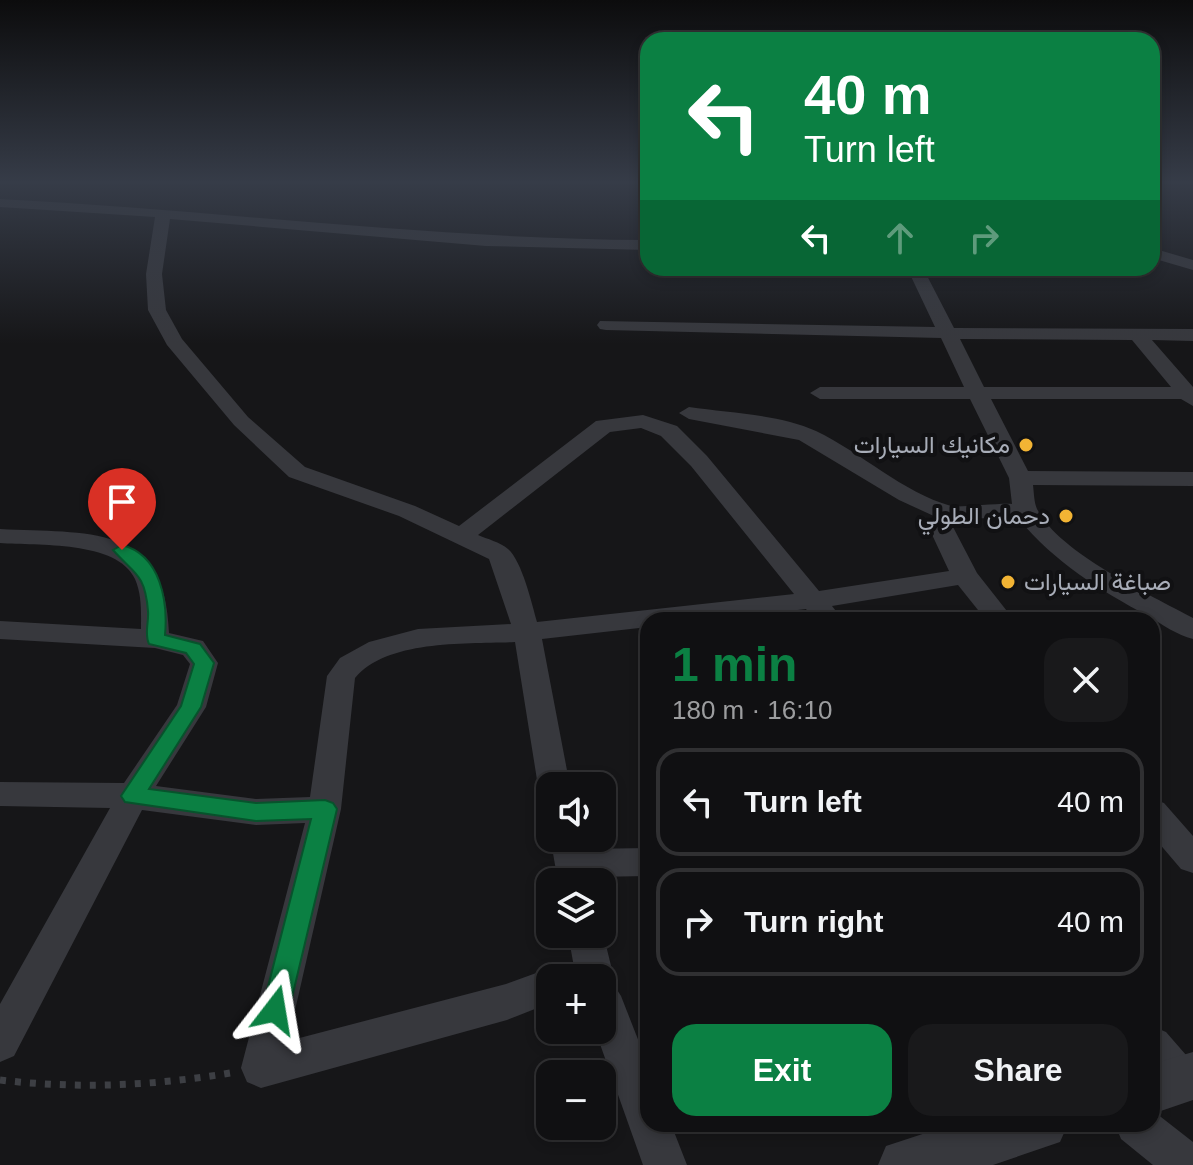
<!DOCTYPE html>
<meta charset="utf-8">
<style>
:root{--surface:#101012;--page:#19191b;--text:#f1f3f6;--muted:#9c9d9f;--line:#303032;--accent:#0b8043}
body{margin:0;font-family:Arial,Vazirmatn,sans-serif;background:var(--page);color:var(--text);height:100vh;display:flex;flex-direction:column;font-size:30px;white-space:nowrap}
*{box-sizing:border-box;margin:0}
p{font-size:26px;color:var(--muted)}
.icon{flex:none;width:44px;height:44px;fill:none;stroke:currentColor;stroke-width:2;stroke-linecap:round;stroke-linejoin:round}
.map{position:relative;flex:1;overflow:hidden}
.sheet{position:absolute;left:640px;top:612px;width:520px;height:520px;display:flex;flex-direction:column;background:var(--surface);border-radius:24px;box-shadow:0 4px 12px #0003,0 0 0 2px var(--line)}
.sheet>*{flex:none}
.top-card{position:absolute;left:640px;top:32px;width:520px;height:244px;border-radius:24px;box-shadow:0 4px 12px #0003,0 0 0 2px var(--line);background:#0b8043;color:#fff;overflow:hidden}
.buttons{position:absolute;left:536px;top:772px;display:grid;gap:16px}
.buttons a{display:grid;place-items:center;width:80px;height:80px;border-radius:16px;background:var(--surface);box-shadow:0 4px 12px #0003,0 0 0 2px var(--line);font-size:40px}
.pin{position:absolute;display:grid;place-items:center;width:68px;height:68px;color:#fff;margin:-82px -34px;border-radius:50% 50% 50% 0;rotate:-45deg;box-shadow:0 0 8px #0007}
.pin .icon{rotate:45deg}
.me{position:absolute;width:88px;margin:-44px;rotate:14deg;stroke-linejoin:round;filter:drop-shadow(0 0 6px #0008)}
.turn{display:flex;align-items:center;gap:28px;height:168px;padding:0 32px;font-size:36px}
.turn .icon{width:104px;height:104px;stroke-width:2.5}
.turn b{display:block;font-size:56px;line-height:68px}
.lanes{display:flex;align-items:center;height:76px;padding:0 32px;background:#0003;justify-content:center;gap:40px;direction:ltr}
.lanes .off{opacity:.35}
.round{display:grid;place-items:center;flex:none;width:84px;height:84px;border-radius:24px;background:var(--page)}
.summary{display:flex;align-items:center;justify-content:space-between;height:136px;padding:0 32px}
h1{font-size:48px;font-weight:700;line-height:60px;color:var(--accent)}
.primary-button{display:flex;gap:16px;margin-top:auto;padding:16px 32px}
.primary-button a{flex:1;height:92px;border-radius:24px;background:var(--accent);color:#fff;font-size:32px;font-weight:700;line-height:92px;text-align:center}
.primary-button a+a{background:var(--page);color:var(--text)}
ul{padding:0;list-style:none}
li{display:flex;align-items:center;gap:24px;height:108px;margin:0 16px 12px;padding:0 16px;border:4px solid var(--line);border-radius:24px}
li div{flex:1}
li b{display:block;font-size:30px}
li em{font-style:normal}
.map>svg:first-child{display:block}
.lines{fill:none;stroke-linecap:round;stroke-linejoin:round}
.path{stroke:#3d3f44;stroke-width:7;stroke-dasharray:6 9;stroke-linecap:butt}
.minor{fill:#37383d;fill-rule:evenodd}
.tertiary{fill:#37383d;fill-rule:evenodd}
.route{fill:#0b8043;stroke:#07532c;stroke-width:2}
.poi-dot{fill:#f2b434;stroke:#111113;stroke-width:3}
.labels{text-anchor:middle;stroke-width:8;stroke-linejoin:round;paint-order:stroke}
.poi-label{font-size:24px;fill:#a8adb8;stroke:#111113;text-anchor:end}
</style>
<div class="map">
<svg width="1193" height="1165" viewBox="0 0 1193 1165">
<rect width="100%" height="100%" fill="#161618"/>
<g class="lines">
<path class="path" d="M0 1080C77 1089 153 1086 230 1073"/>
<path class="minor" d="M0 199C216 210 431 239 648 240V250L486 246 170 219 162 274 166 310 182 339 248 417 305 467 415 506 459 526 596 421 643 415 677 426 707 456 819 591 949 571 928 526 936 517 899 500 799 440 689 419 679 413 689 407C729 413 779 414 816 431 862 453 902 492 951 506 957 508 999 503 1012 504L1009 478 970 399H820L810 393 820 387H964L941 338 606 330 600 329 597 325 600 321 935 327 907 268H923L954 328 1193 329V341L1152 340 1193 387V406L1181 399H991L1028 471 1193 472V486L1033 485C1034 493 1034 502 1037 509 1059 553 1151 595 1193 618V639C1177 635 1163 625 1148 616 1100 590 1054 562 1019 519L970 518 953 527 977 573 1014 620H986L958 585 832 606 843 620H814L806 609 712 620H648V627L542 639 570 786H550V797L543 795 538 786 515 642C469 644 387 639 355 678L341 809 288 1041 506 984 550 968 564 973 566 978H550V1003L507 1020 261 1088 247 1082 241 1068 305 823 256 825 142 810 14 1056 0 1062V1004L110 808 0 806V782L124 783 177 705 190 664 183 655 155 648 0 639V621L141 629C141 612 142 595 135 579 117 540 37 546 0 543V529C87 534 166 521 169 633L203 641 218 663 206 707 156 786 256 799 310 797 327 676 340 658 369 642 418 629 511 624 489 559 399 516 289 477 234 425 167 345 148 310 146 274 155 217 0 207ZM960 339 1132 340 1171 387H984ZM641 428 661 436 691 466 794 594 537 622C532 604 522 561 508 549 500 542 487 539 478 535L610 432Z
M1152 248 1193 260V270L1152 258Z
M1152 799 1164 803 1193 836V873L1181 869 1152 835Z
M550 836 583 838 585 849 648 848V876L592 877 594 882H558Z
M602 929 614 978 612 982 621 996 648 1065V1124H671L687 1165H643L595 1030H602V978H576L568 934H602Z
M1152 1026 1166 1032 1193 1063V1094L1180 1099C1146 1085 1152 1058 1152 1026Z
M1152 1110 1193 1142V1165H1153L1121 1139 1115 1124H1152Z"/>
<path class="tertiary" d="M1193 1052V1100L1152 1114V1064Z
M953 1124H1068L1060 1142 993 1165H878L886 1146Z"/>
</g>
<linearGradient id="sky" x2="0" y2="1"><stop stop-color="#0c0c0d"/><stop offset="0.53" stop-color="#363c48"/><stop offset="1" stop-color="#363c48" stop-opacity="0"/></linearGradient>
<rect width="1193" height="344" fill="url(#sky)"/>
<path class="route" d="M122 545C161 555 168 602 165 635L200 644 214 663 201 707 149 789 256 803 325 800 333 803 337 809 289 1010 285 1019 275 1023 266 1019 262 1010 311 819 256 821 125 802 121 796 181 706 194 664 186 653 149 644C144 633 149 623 148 611 145 573 134 574 113 550Z"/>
<g class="poi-dot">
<circle cx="1026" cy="445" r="8"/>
<circle cx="1066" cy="516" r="8"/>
<circle cx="1008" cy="582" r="8"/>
</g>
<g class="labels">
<g class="poi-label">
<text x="1010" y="453">مكانيك السيارات</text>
<text x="1050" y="524">دحمان الطولي</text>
<text x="1024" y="590" text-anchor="start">صباغة السيارات</text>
</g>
</g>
</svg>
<div class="buttons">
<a><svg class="icon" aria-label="sound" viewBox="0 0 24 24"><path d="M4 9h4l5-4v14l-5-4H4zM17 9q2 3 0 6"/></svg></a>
<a><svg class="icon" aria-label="layers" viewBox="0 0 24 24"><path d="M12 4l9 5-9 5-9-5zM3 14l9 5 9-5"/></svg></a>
<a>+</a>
<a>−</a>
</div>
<div class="pin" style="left:122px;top:550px;background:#d93025"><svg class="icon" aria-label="arrive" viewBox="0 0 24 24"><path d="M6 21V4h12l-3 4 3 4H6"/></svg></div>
<svg class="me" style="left:275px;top:1010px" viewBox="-20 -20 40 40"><path d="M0-17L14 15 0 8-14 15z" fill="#0b8043" stroke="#fff" stroke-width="4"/></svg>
<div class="top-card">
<div class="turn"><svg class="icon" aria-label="left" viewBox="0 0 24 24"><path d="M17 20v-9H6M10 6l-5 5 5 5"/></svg><div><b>40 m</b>Turn left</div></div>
<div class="lanes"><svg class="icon" aria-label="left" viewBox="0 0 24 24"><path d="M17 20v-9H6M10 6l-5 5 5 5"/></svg><svg class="icon off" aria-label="ahead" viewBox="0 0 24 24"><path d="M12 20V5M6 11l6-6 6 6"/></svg><svg class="icon off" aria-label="right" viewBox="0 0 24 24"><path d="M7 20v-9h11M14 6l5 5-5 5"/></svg></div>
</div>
<section class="sheet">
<div class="summary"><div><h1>1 min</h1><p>180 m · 16:10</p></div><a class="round"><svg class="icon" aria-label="close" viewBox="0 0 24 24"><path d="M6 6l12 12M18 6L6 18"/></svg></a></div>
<ul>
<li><svg class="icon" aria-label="left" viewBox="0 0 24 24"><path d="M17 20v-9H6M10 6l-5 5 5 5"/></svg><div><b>Turn left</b></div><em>40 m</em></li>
<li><svg class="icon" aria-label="right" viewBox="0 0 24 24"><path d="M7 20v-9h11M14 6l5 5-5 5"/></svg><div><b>Turn right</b></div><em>40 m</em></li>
</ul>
<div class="primary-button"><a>Exit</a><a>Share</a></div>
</section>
</div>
